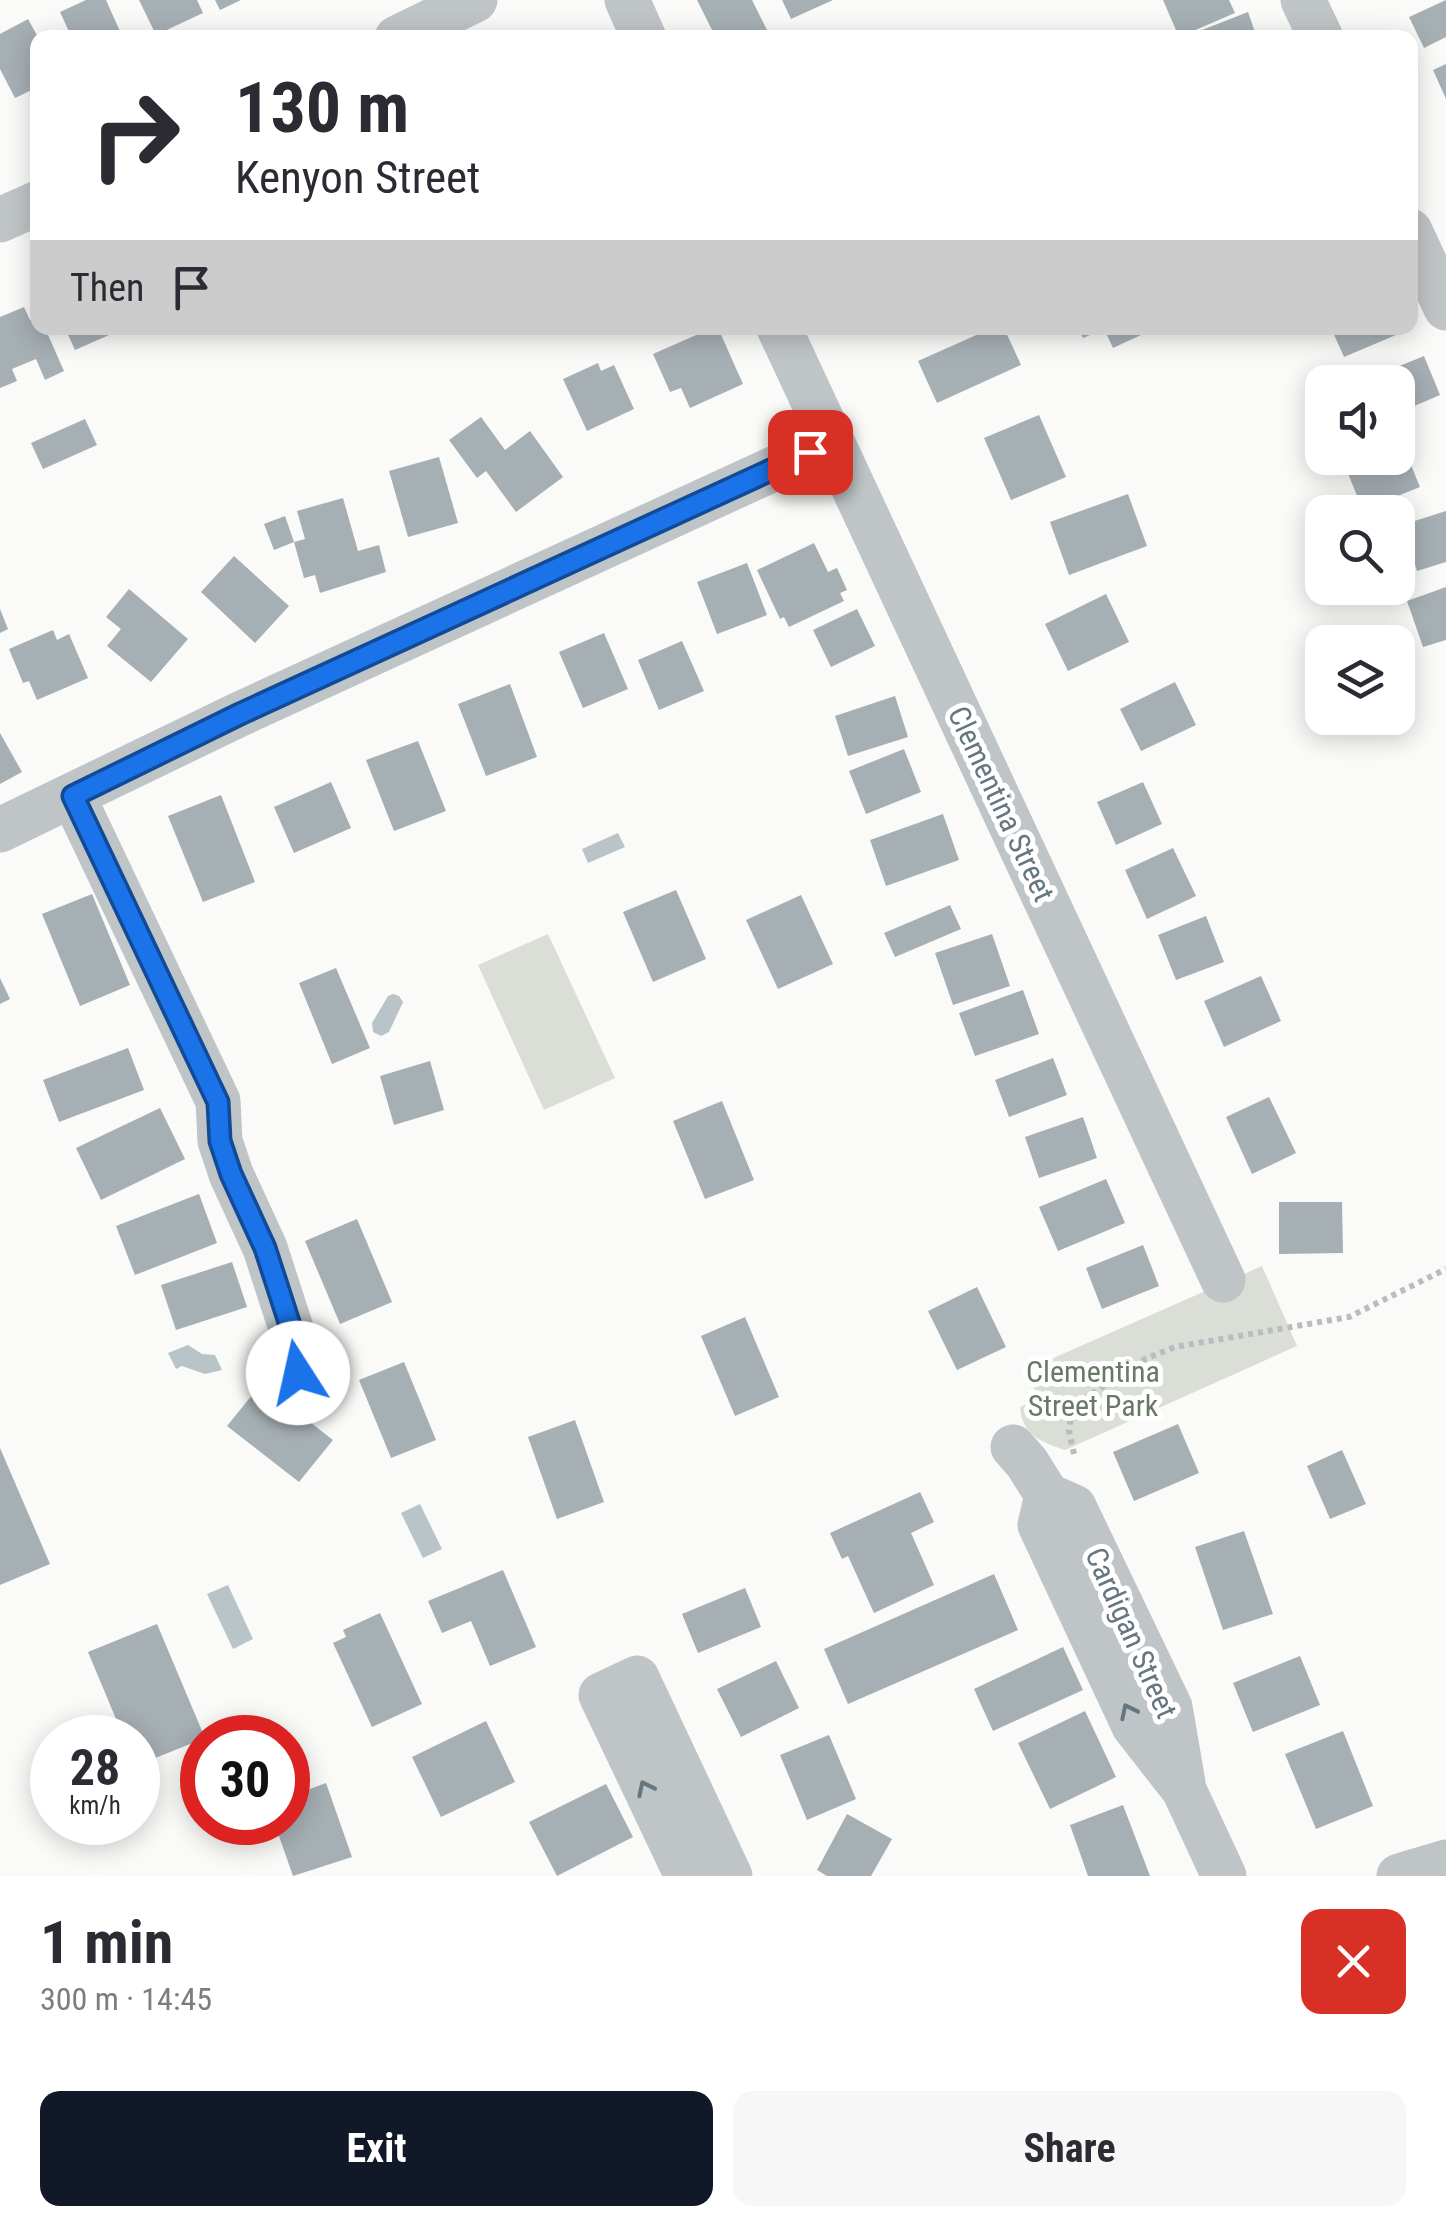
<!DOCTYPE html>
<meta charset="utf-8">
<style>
:root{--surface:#fff;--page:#f7f7f7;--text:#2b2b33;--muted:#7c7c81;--accent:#111827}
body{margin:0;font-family:"Roboto Condensed",sans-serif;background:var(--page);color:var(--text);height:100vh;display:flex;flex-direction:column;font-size:38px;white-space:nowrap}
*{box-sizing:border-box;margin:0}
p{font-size:32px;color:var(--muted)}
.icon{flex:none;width:55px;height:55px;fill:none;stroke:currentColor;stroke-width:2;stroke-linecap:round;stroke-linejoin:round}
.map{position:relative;height:1876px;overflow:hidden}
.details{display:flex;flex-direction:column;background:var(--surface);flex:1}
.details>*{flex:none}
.banner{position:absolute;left:30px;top:30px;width:1388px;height:305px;border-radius:20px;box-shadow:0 5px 25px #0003;background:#fff;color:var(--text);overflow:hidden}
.tools{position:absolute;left:1305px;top:365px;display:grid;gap:20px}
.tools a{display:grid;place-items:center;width:110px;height:110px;border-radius:20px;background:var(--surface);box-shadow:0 5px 25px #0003;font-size:50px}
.speed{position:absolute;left:30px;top:1715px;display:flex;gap:20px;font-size:50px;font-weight:700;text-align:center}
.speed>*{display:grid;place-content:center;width:130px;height:130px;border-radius:50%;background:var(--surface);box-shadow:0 5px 25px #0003;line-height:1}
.speed small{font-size:25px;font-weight:400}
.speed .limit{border:15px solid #d22;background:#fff;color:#111}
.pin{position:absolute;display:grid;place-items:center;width:85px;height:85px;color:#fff;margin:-42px;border-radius:20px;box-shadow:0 5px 15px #0006}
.me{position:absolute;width:110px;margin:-55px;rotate:350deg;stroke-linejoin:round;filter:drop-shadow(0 0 8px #0008)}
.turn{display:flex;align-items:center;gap:35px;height:210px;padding:0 40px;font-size:45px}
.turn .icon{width:130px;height:130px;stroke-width:2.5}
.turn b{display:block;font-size:70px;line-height:85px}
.then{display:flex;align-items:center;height:95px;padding:0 40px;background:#0003;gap:20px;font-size:38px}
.round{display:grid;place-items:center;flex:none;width:105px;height:105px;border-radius:20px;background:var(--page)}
.headline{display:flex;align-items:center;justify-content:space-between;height:170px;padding:0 40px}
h1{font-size:60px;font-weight:700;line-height:75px}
.primary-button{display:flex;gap:20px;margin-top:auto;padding:20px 40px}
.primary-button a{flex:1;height:115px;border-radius:20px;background:var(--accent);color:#fff;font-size:40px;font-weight:700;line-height:115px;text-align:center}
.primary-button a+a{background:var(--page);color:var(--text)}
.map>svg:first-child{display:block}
.green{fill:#daded7}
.water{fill:#b8c4c7}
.building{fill:#a6afb4}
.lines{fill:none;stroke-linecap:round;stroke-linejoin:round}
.path{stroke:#babdc0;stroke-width:6;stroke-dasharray:5 5;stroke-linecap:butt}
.minor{stroke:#bfc4c7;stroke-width:45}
.oneway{stroke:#667680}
.route-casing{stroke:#114b97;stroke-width:25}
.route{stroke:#1a73e8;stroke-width:18}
.labels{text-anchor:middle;stroke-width:10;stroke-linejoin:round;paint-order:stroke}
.street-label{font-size:30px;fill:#667680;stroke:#fff}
.park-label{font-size:30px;fill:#697965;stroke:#fff}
</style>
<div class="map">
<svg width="1446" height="1876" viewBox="0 0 1446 1876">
<rect width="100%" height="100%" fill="#fafaf8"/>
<path class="green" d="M548 934 615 1078 544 1110 478 965Z
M1262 1266 1297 1346 1065 1450C1041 1442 1022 1435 1020 1407L1039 1397 1024 1371Z"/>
<path class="water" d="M618 833 625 847 588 863 582 849Z
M393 994 399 996 403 1002 389 1032 381 1036 373 1032 372 1023 388 996Z
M188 1345 202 1354 215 1355 222 1370 205 1374 182 1366 176 1369 168 1353Z
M420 1504 442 1549 423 1558 401 1513Z
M228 1585 253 1639 233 1649 207 1594Z"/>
<path class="building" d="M86 0H106L123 38H72L60 12Z
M139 0H197L203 13 156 35Z
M215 0H241L220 10Z
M697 0H752L770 36 716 38Z
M782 0H833L791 19Z
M1163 0H1229L1235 13 1179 37Z
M1446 0V37L1424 48 1409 17Z
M1248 12 1257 38H1193L1192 34Z
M28 19 38 37V87L15 98 0 69V34Z
M1446 64V99L1433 70Z
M24 307 30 320 38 317V328H45L64 371 45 380 36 359 12 369 17 381 0 388V317Z
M65 328H125L75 350Z
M712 328H718L743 384 690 408 681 388 670 392 653 354Z
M992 328H1004L1021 365 937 403 918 361Z
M1078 328H1156L1113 348 1104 329 1083 338Z
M1331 328H1401L1403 332 1344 357Z
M1424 356 1440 395 1398 413V382H1360Z
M598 363 601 371 614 365 634 409 587 431 563 379Z
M1039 415 1066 477 1011 500 984 438Z
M481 417 505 450 530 431 563 477 516 512 486 471 477 478 449 440Z
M85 419 97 445 43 469 31 443Z
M1401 441 1420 487 1363 510 1344 464 1361 458H1398V443Z
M439 457 458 523 408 537 389 471Z
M1128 494 1147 546 1069 575 1050 522Z
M343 498 358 551 379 545 386 572 320 593 315 575 304 578 294 542 305 539 297 511Z
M1446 511V562L1417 571 1402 525Z
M285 516 294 542 274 550 264 524Z
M814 543 828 572 837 568 847 590 840 593 844 601 789 627 784 617 780 619 757 570Z
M234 556 289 606 255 643 201 592Z
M747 563 767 615 717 634 697 582Z
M1446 587V640L1423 647 1407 601Z
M129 589 188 639 151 682 107 646 121 629 106 617Z
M1106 594 1129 642 1068 671 1045 624Z
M0 609 8 629 0 633Z
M857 609 875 646 831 667 813 630Z
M53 630 57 640 69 634 88 678 37 700 29 681 23 683 9 649Z
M604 633 628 689 583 708 559 652Z
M682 641 704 691 659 710 638 660Z
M1175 682 1196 725 1141 751 1120 709Z
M510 684 537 757 486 776 458 704Z
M895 696 908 737 848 756 835 716Z
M0 733 22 772 0 784Z
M418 741 446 811 394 831 366 760Z
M904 749 921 792 866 814 849 771Z
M331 782 351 828 294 853 274 807Z
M1143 782 1162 824 1116 845 1097 802Z
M221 795 255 882 203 902 168 816Z
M943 814 959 860 886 886 870 840Z
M1173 848 1196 896 1147 919 1125 870Z
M676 890 706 959 653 982 623 912Z
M92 894 130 985 80 1006 42 914Z
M801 895 833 964 778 989 746 920Z
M950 905 961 929 895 957 884 933Z
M1206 916 1224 962 1176 980 1158 935Z
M992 934 1010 986 953 1005 935 953Z
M336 968 370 1048 332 1064 299 983Z
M1261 976 1281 1021 1224 1047 1204 1001Z
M0 978 10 999 0 1004Z
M1023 990 1039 1034 975 1056 959 1013Z
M128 1048 144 1090 59 1122 43 1080Z
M1053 1058 1067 1095 1009 1117 995 1080Z
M430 1061 444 1110 394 1125 380 1076Z
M1269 1097 1296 1153 1252 1174 1226 1117Z
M722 1101 754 1180 705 1199 673 1121Z
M160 1108 185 1159 101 1200 76 1148Z
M1083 1117 1097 1158 1039 1178 1025 1137Z
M1106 1179 1125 1223 1058 1251 1039 1207Z
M199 1194 217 1243 135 1275 116 1226Z
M1279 1202H1342L1343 1253 1279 1254Z
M357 1219 392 1302 340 1324 305 1241Z
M1143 1245 1159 1286 1102 1309 1086 1268Z
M232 1262 247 1307 176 1330 161 1285Z
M977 1287 1006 1347 957 1370 928 1311Z
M745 1317 779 1397 735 1416 701 1336Z
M404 1362 436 1440 391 1458 359 1380Z
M261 1384 333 1440 299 1482 227 1426Z
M575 1420 604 1502 557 1519 528 1437Z
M1178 1424 1199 1473 1134 1501 1113 1452Z
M0 1448 50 1564 0 1585Z
M1342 1450 1366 1504 1330 1519 1307 1466Z
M920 1492 934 1522 911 1533 934 1585 874 1613 848 1556 842 1559 830 1533Z
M1244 1531 1273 1614 1223 1630 1195 1547Z
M503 1570 536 1647 490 1666 471 1621 442 1633 428 1601Z
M994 1574 1018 1630 848 1704 824 1649Z
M745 1588 761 1627 698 1653 682 1614Z
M380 1613 422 1704 372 1727 333 1643 346 1637 343 1630Z
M157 1624 205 1738 138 1765V1738H124L88 1652Z
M1063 1647 1083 1690 993 1731 974 1689Z
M1300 1656 1320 1705 1253 1732 1233 1683Z
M776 1661 799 1708 741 1737 717 1689Z
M1085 1711 1116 1777 1050 1809 1018 1743Z
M486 1721 515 1782 441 1817 412 1757Z
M1343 1731 1373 1806 1316 1829 1285 1754Z
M829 1735 856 1799 807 1820 780 1755Z
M326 1783 352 1857 293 1876 274 1822H288V1797Z
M606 1784 633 1837 557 1876 529 1822Z
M1123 1805 1150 1876H1088L1070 1825Z
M847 1814 892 1839 871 1876H827L817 1870Z"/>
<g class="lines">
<path class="path" d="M1074 1454 1069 1431 1071 1416 1079 1402 1145 1359 1175 1347 1349 1317 1446 1269"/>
<path class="minor" d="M627 0 644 38
M1303 0 1321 38
M397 38 475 0
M0 220 38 203
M1410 231 1446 308
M779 328 1223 1280
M73 796 218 1101 220 1141 231 1174 265 1248 298 1350V1373
M0 830 240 714 832 442
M1013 1447 1027 1463 1047 1495 1074 1507 1170 1707 1183 1783
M1047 1495 1040 1525 1134 1726 1184 1790 1224 1876
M687 1876 601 1695 637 1678 730 1876
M1399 1876 1446 1862"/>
</g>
<defs><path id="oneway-chevron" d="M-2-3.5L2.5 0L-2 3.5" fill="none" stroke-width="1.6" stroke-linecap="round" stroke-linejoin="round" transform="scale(2.5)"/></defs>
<g class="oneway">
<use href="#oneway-chevron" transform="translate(1128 1711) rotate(-116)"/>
<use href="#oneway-chevron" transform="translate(645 1788) rotate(-116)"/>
</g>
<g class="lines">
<defs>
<path id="route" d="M298 1373V1350L265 1248 231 1174 220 1141 218 1102 73 796 240 714 810 452"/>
</defs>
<use href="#route" class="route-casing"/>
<use href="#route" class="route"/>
</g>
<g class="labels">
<g class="street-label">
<text transform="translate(1001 804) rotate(65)" y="10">Clementina Street</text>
<text transform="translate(1131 1633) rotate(66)" y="10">Cardigan Street</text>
</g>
<g class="park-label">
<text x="1093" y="1382">Clementina<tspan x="1093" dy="34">Street Park</tspan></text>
</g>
</g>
</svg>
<div class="tools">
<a><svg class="icon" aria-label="sound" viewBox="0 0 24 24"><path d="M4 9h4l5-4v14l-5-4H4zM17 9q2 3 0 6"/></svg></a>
<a><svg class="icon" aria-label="search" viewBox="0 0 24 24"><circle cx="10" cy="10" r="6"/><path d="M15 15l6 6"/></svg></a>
<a><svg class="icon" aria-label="layers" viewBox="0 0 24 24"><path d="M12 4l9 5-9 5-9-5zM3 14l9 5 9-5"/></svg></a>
</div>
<div class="speed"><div>28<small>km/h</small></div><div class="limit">30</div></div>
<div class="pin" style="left:810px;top:452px;background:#d93025"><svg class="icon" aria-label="arrive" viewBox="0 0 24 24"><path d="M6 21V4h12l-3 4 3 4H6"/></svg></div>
<svg class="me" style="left:298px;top:1373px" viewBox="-20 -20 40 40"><circle r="19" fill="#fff"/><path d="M0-13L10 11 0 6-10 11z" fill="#1a73e8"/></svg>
<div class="banner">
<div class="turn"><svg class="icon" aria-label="right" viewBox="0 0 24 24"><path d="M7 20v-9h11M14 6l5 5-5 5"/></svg><div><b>130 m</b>Kenyon Street</div></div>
<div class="then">Then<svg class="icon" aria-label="arrive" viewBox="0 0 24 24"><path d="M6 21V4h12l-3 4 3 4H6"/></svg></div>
</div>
</div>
<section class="details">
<div class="headline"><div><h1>1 min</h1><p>300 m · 14:45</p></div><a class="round" style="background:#d93025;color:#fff"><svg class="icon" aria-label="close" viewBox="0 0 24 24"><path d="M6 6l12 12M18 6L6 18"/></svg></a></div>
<div class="primary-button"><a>Exit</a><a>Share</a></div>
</section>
